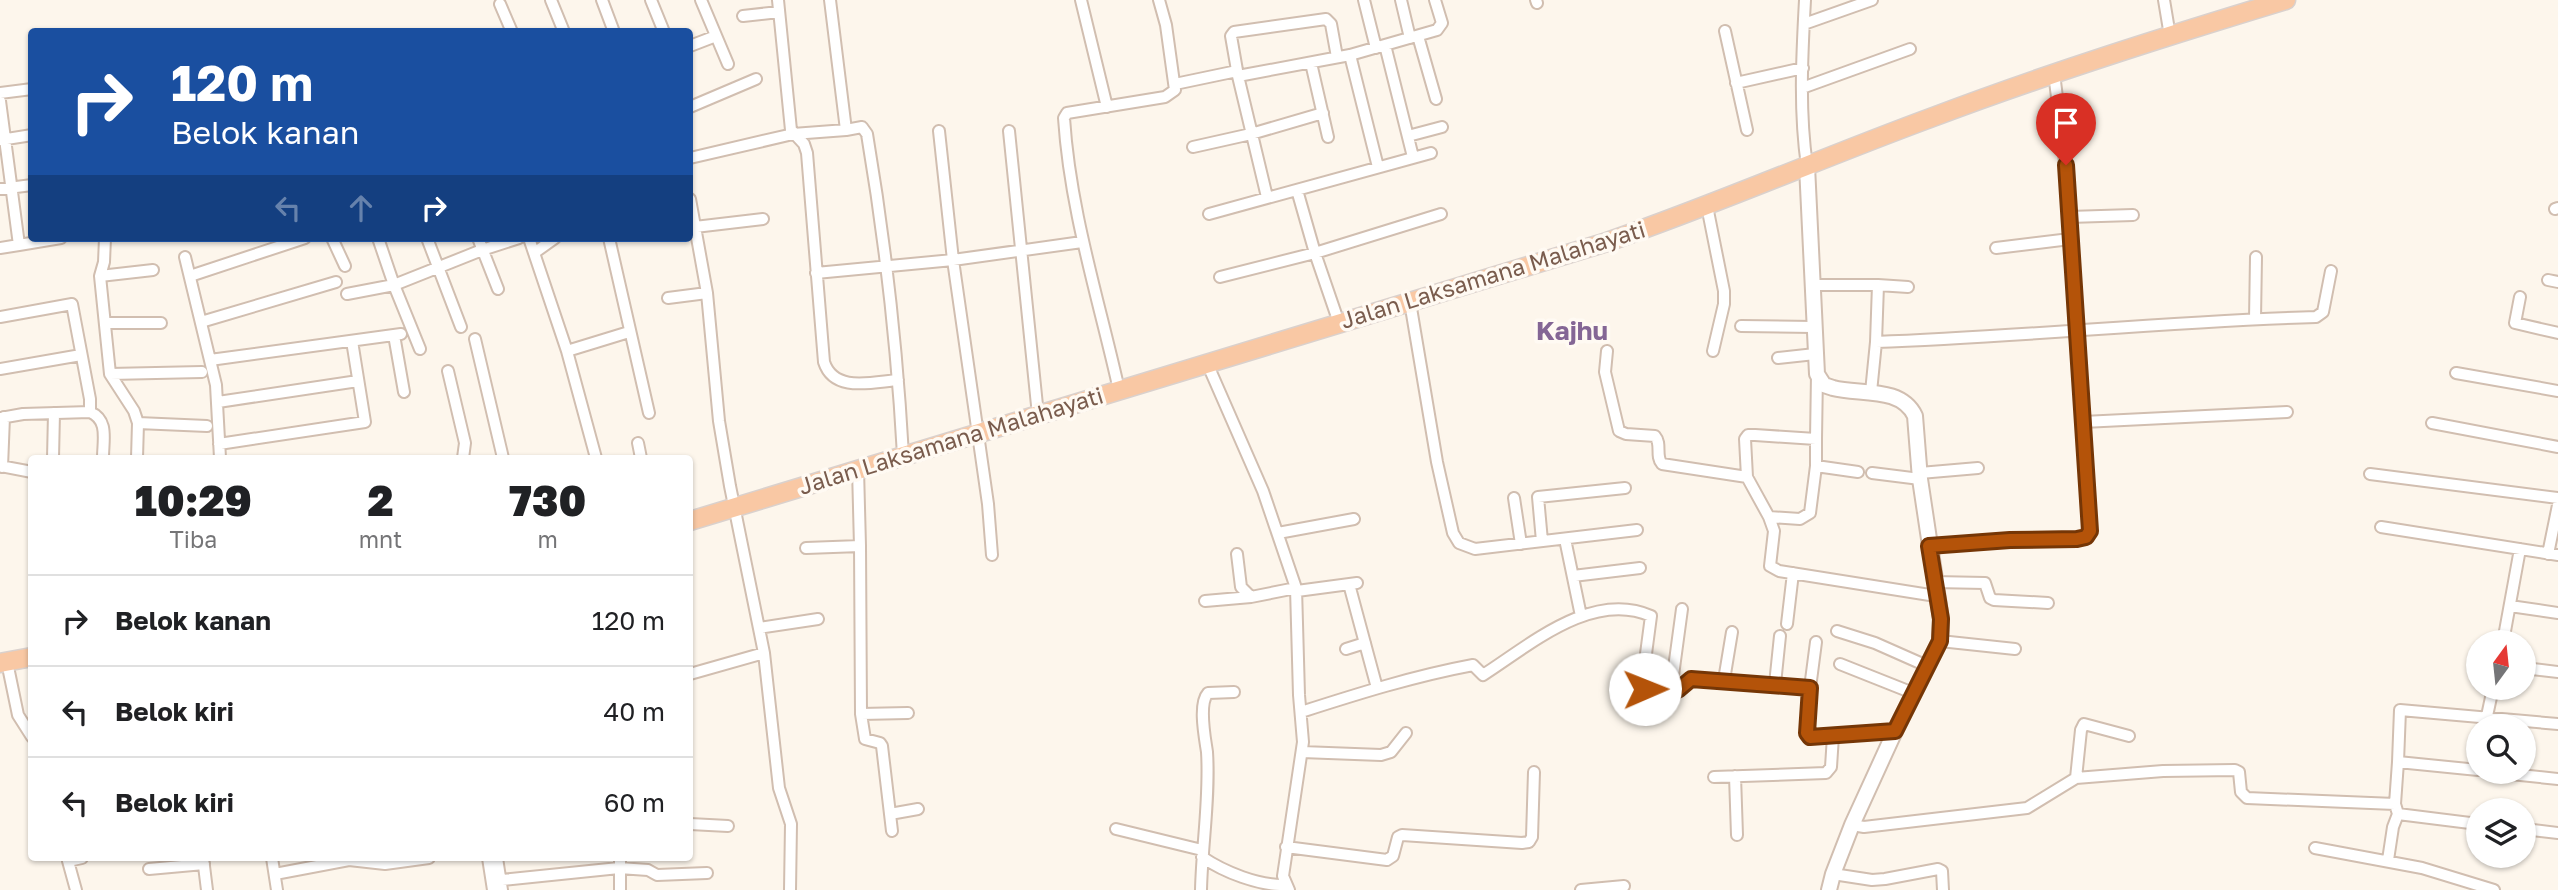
<!DOCTYPE html>
<html lang="id">
<style>
:root{--surface:#fff;--page:#f6f6f6;--text:#202124;--muted:#757577;--line:#e0e0e0}
body{margin:0;font-family:"Golos Text",sans-serif;background:var(--page);color:var(--text);height:100vh;display:flex;flex-direction:column;font-size:26px;white-space:nowrap}
*{box-sizing:border-box;margin:0}
p{font-size:23px;color:var(--muted)}
.icon{flex:none;width:38px;height:38px;fill:none;stroke:currentColor;stroke-width:2;stroke-linecap:round;stroke-linejoin:round}
.map{position:relative;flex:1;overflow:hidden}
.side{position:absolute;left:28px;top:455px;width:665px;height:406px;display:flex;flex-direction:column;background:var(--surface);border-radius:7px;box-shadow:0 2px 5px #0004}
.side>*{flex:none}
.banner{position:absolute;left:28px;top:28px;width:665px;height:214px;border-radius:7px;box-shadow:0 2px 5px #0004;background:#1a4fa0;color:#fff;overflow:hidden}
.needle{width:46px;rotate:15deg}
.fabs{position:absolute;left:2466px;top:630px;display:grid;gap:14px}
.fabs a{display:grid;place-items:center;width:70px;height:70px;border-radius:50%;background:var(--surface);box-shadow:0 2px 5px #0004;font-size:35px}
.pin{position:absolute;display:grid;place-items:center;width:60px;height:60px;color:#fff;margin:-72px -30px;border-radius:50% 50% 50% 0;rotate:-45deg;box-shadow:0 0 7px #0007}
.pin .icon{rotate:45deg}
.me{position:absolute;width:77px;margin:-38px;rotate:89deg;stroke-linejoin:round;filter:drop-shadow(0 0 5px #0008)}
.turn{display:flex;align-items:center;gap:24px;height:147px;padding:0 28px;font-size:32px}
.turn .icon{width:91px;height:91px;stroke-width:2.5}
.turn b{display:block;font-size:49px;line-height:60px}
.lanes{display:flex;align-items:center;height:66px;padding:0 28px;background:#0003;justify-content:center;gap:35px;direction:ltr}
.lanes .off{opacity:.35}
.eta{display:flex;justify-content:space-evenly;align-items:center;height:119px;text-align:center}
.eta b{font-size:42px;font-weight:800;line-height:49px}
ul{padding:0;list-style:none}
li{display:flex;align-items:center;gap:21px;height:91px;padding:0 28px;border-top:2px solid var(--line)}
li div{flex:1}
li b{display:block;font-size:26px}
li em{font-style:normal}
.map>svg:first-child{display:block}
.lines{fill:none;stroke-linecap:round;stroke-linejoin:round}
.minor-casing{stroke:#d1beb0;stroke-width:14}
.tertiary-casing{stroke:#d1beb0;stroke-width:18}
.trunk-casing{stroke:#dad1cd;stroke-width:21}
.minor{stroke:#fff;stroke-width:10}
.tertiary{stroke:#fff;stroke-width:14}
.trunk{stroke:#f9c8a4;stroke-width:18}
.route-casing{stroke:#753606;stroke-width:18}
.route{stroke:#b45309;stroke-width:12}
.labels{text-anchor:middle;stroke-width:7;stroke-linejoin:round;paint-order:stroke}
.street-label{font-size:23px;fill:#7a5c4d;stroke:#fffaf3}
.quarter-label{font-size:26px;font-weight:bold;fill:#846695;stroke:#fffaf3}
</style>
<div class="map">
<svg width="2558" height="890" viewBox="0 0 2558 890">
<rect width="100%" height="100%" fill="#fdf6ec"/>
<g class="lines">
<defs>
<path id="minor" d="M551 0 564 32
M602 0 614 32
M651 0 664 32
M701 0 728 64
M778 0 791 130 804 144 807 153 824 362C834 393 872 382 898 380
M1081 0 1107 107
M1364 0 1376 48
M1401 0 1410 38
M1536 0 1537 3
M1805 0C1802 55 1799 111 1807 166
M2164 0 2170 36
M500 4 512 32
M743 16 779 12
M1804 24 1872 0
M1725 31 1747 130
M1418 36 1436 99
M1385 45 1413 157
M690 46 716 36
M1350 55 1378 167
M1311 63 1328 137
M1238 76 1350 55 1437 30 1442 23 1435 0
M1736 83 1803 68
M1175 84 1237 71
M1802 88 1910 49
M0 93 32 89
M0 101 19 245 61 238
M690 107 756 79
M846 130 862 127 867 134C885 240 897 347 903 455
M939 131 953 260 988 504 992 555
M1009 131 1038 415
M1408 136 1442 127
M0 140 32 135
M1193 147 1251 134 1323 113
M690 158 793 134 846 130 830 0
M0 189 32 185
M1297 190 1315 253 1339 323
M1267 197 1238 76 1231 36 1234 32 1326 19 1331 24 1337 57
M690 199 707 293 719 421 730 486 764 653 779 788 791 824 790 890
M1707 206 1724 291V304L1713 351
M2555 209 2558 208
M1209 214 1431 153
M2069 217 2133 215
M695 227 763 219
M105 238 104 262 100 276 110 374 134 411 138 423 137 458
M332 238 345 266
M378 238 394 285 420 349
M427 238 461 327
M478 238 498 289
M529 238 567 351 596 458
M609 238 649 413
M0 248 19 245
M1996 248 2070 239
M534 253 555 238
M185 257 216 385 220 458
M816 273 953 260 1082 242
M100 276 153 270
M190 276 305 238
M1220 277 1315 253 1441 214
M2548 280 2558 282
M1814 285H1878L1876 342 1871 392
M1878 285 1908 287
M347 294 394 285 482 250 519 238
M2520 297 2515 323 2558 333
M668 298 707 293
M1410 302 1437 462 1453 533 1459 543 1475 549 1637 530
M0 317 72 304 90 399V412C109 420 103 440 103 458
M2255 319 2256 257
M201 322 336 282
M105 323H161
M1741 326 1813 327
M394 335 404 392
M475 339 503 458
M1876 342C2023 337 2169 321 2316 317L2323 312 2331 271
M567 351 629 332
M1607 351 1605 372 1619 431 1626 434 1655 436C1662 444 1655 456 1662 464L1747 477
M1778 358 1815 354
M210 360 401 334
M1207 363 1263 491 1296 588 1299 695 1303 742 1283 876 1289 890
M0 369 81 355
M448 371 465 443 463 458
M2456 373 2558 391
M110 374 202 372
M1119 390C1099 300 1070 211 1064 118L1067 113 1165 97 1175 90 1166 25 1159 0
M218 402 358 381
M0 418 23 414 90 412
M2083 422 2287 412
M138 423 207 426
M2432 423 2558 447
M1816 439 1817 374
M638 443 641 458
M219 444 365 422 352 341
M53 458 54 413
M0 466 32 472
M1816 466 1858 472
M2 467 4 417
M1872 473 1920 479
M1920 473 1978 468
M2370 474 2558 498
M1514 498 1521 544
M1769 517 1800 519 1810 513 1816 466V439L1755 435H1748L1745 439 1747 477 1769 517 1774 531 1770 566 1779 571 1936 596
M2381 527 2558 555
M1278 533 1354 519
M1565 539 1581 616
M1542 541 1538 497 1625 488
M860 546 861 714 865 739 880 743 882 746 892 831
M1929 546 2009 540 2077 539 2086 537 2089 531 2083 422 2075 330 2068 187 2054 73
M806 548 860 546 858 469
M1237 554 1241 587 1251 597
M2548 554 2558 505
M1573 576 1640 568
M1934 582 1985 583 1990 598 1994 600 2048 603
M1349 584 1377 688
M1297 591 1357 583
M1205 601 1251 597 1296 588
M2510 606 2558 613
M1787 624 1793 573
M759 628 818 619
M1837 631 1875 643 1927 666
M1940 641 2015 649
M2503 642 2520 549
M1346 649 1365 643
M7 662 18 715 32 737
M1840 664 1913 693
M2524 668 2558 672
M690 674 764 653
M1724 680 1732 632
M1775 684 1780 636
M1810 688 1816 642
M1671 690 1682 609
M1301 712C1357 694 1414 676 1473 665L1483 675C1530 645 1592 590 1651 616L1642 684 1645 689 1678 690 1691 679 1810 688 1806 733 1810 737 1895 731
M861 714 908 713
M2487 716 2493 688
M1302 752 1381 755 1391 752 1406 733
M2478 770 2398 762 2400 710 2558 724
M2491 772 2558 779
M1735 776 1737 835
M1714 777 1826 773 1831 767 1833 736
M2076 778 2163 771 2235 770 2239 772 2241 792 2247 798 2395 804
M890 814 918 809
M2398 814 2478 824
M690 824 728 826
M1852 825 1864 827 2027 808 2076 778 2081 730 2084 724 2129 736
M1116 829 1202 850
M2524 829 2558 833
M1286 847 1387 860 1393 856 1398 837 1402 835 1522 843 1529 842 1532 837 1534 772
M2315 848 2422 868 2494 890
M1202 857C1224 872 1259 886 1286 885
M203 858 207 890
M272 858 277 890
M488 858 493 890
M497 858 502 890
M2388 860 2393 827 2398 814 2395 804 2398 762
M149 869 204 864
M275 874 349 860 385 864 429 858
M1833 874 1872 880 1885 879 1938 869 1942 871 1943 890
M492 881 619 868 648 870 657 875 707 873
M76 890 68 861 82 858
M620 890V858
M1201 890C1202 844 1210 798 1207 752 1205 738 1198 704 1208 693L1234 692
M1581 890 1624 886"/>
<path id="tertiary" d="M1807 166 1817 374 1824 385 1833 388C1859 395 1901 386 1915 416L1920 479 1941 619 1940 641 1895 731 1852 825 1833 874 1829 890"/>
<path id="trunk" d="M690 521 1607 242C1717 204 1824 157 1933 117 2049 73 2167 36 2286 0
M0 663 32 657"/>
</defs>
<use href="#minor" class="minor-casing"/>
<use href="#tertiary" class="tertiary-casing"/>
<use href="#trunk" class="trunk-casing"/>
<use href="#minor" class="minor"/>
<use href="#tertiary" class="tertiary"/>
<use href="#trunk" class="trunk"/>
</g>
<g class="lines">
<defs>
<path id="route" d="M1645 689 1678 690 1691 679 1810 688 1807 733 1810 737 1895 731 1940 641 1941 619 1929 546 2010 540 2077 539 2086 537 2090 531 2066 165"/>
</defs>
<use href="#route" class="route-casing"/>
<use href="#route" class="route"/>
</g>
<g class="labels">
<g class="street-label">
<text transform="translate(1493 275) rotate(-17)" y="8">Jalan Laksamana Malahayati</text>
<text transform="translate(951 441) rotate(-17)" y="8">Jalan Laksamana Malahayati</text>
</g>
<g class="quarter-label">
<text x="1572" y="340">Kajhu</text>
</g>
</g>
</svg>
<div class="fabs">
<a><svg class="needle" viewBox="-14 -14 28 28"><path d="M0-13l5 13h-10z" fill="#e53935"/><path d="M0 13l5-13h-10z" fill="#757577"/></svg></a>
<a><svg class="icon" aria-label="search" viewBox="0 0 24 24"><circle cx="10" cy="10" r="6"/><path d="M15 15l6 6"/></svg></a>
<a><svg class="icon" aria-label="layers" viewBox="0 0 24 24"><path d="M12 4l9 5-9 5-9-5zM3 14l9 5 9-5"/></svg></a>
</div>
<div class="pin" style="left:2066px;top:165px;background:#d93025"><svg class="icon" aria-label="arrive" viewBox="0 0 24 24"><path d="M6 21V4h12l-3 4 3 4H6"/></svg></div>
<svg class="me" style="left:1645px;top:689px" viewBox="-20 -20 40 40"><circle r="19" fill="#fff"/><path d="M0-13L10 11 0 6-10 11z" fill="#b45309"/></svg>
<div class="banner">
<div class="turn"><svg class="icon" aria-label="right" viewBox="0 0 24 24"><path d="M7 20v-9h11M14 6l5 5-5 5"/></svg><div><b>120 m</b>Belok kanan</div></div>
<div class="lanes"><svg class="icon off" aria-label="left" viewBox="0 0 24 24"><path d="M17 20v-9H6M10 6l-5 5 5 5"/></svg><svg class="icon off" aria-label="ahead" viewBox="0 0 24 24"><path d="M12 20V5M6 11l6-6 6 6"/></svg><svg class="icon" aria-label="right" viewBox="0 0 24 24"><path d="M7 20v-9h11M14 6l5 5-5 5"/></svg></div>
</div>
<section class="side">
<div class="eta">
<div><b>10:29</b><p>Tiba</p></div>
<div><b>2</b><p>mnt</p></div>
<div><b>730</b><p>m</p></div>
</div>
<ul>
<li><svg class="icon" aria-label="right" viewBox="0 0 24 24"><path d="M7 20v-9h11M14 6l5 5-5 5"/></svg><div><b>Belok kanan</b></div><em>120 m</em></li>
<li><svg class="icon" aria-label="left" viewBox="0 0 24 24"><path d="M17 20v-9H6M10 6l-5 5 5 5"/></svg><div><b>Belok kiri</b></div><em>40 m</em></li>
<li><svg class="icon" aria-label="left" viewBox="0 0 24 24"><path d="M17 20v-9H6M10 6l-5 5 5 5"/></svg><div><b>Belok kiri</b></div><em>60 m</em></li>
</ul>
</section>
</div>
